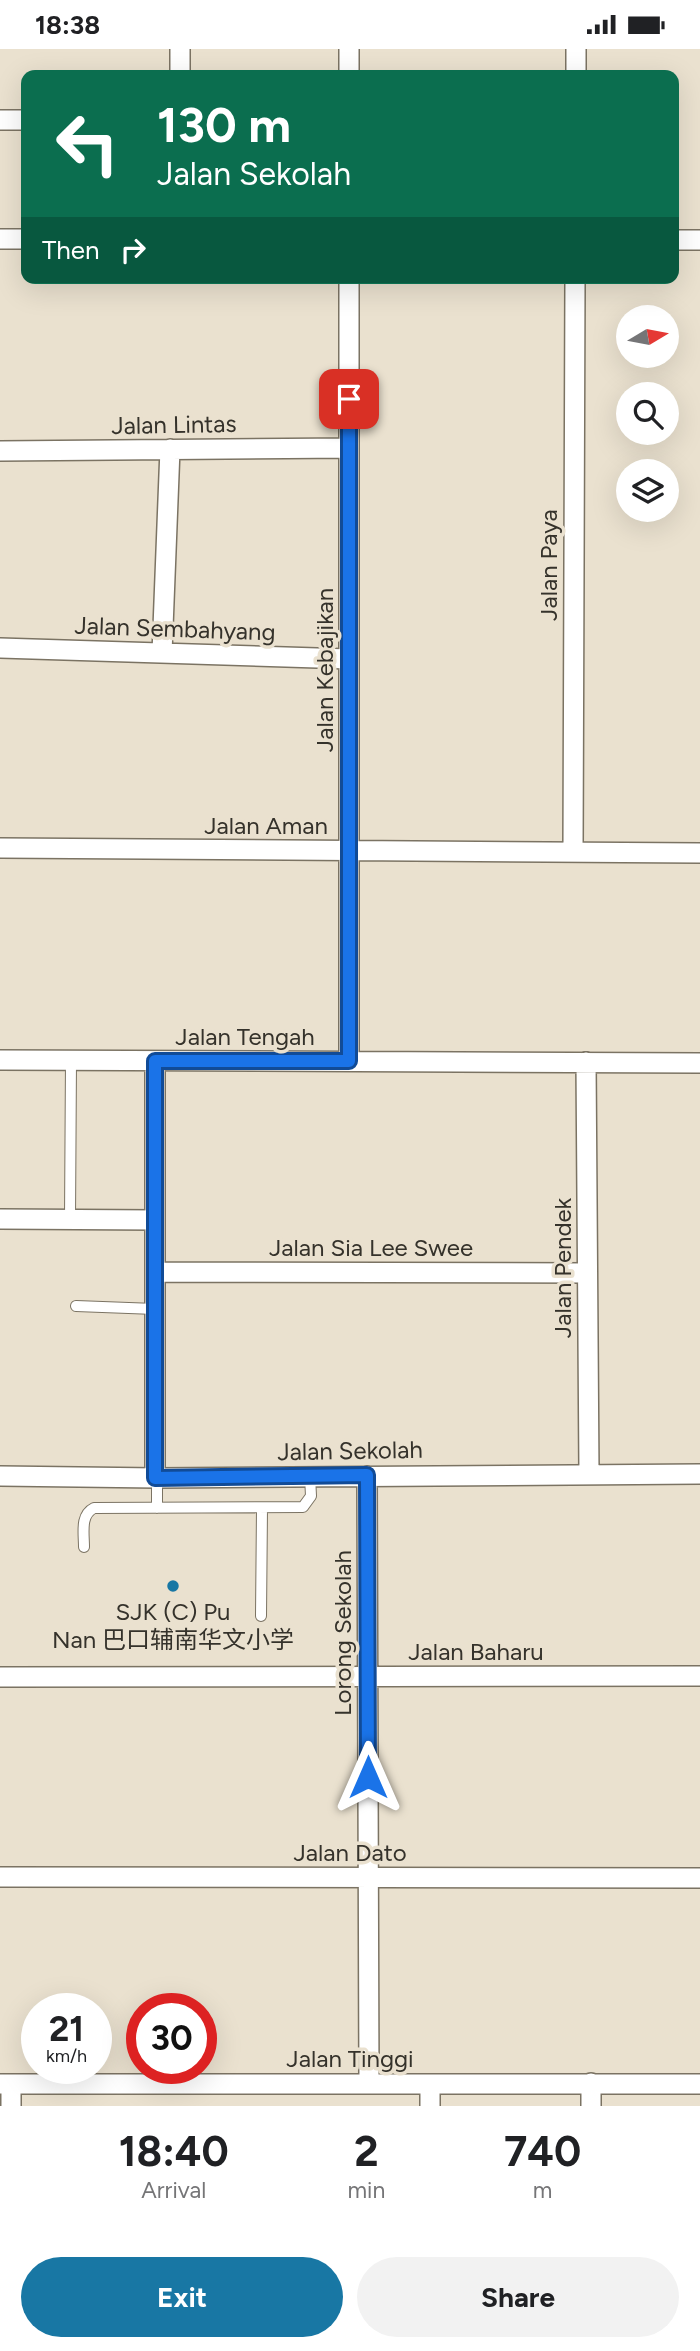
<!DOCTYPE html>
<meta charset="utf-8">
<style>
:root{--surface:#fff;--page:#f2f2f2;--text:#202124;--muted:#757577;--accent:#1877a4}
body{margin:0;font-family:Figtree,"Noto Sans SC",sans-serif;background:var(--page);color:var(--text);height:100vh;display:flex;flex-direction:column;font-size:26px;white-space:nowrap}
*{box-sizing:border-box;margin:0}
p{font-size:23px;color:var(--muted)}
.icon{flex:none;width:38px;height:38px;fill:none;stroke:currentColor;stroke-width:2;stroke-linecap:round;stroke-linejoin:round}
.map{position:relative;height:2057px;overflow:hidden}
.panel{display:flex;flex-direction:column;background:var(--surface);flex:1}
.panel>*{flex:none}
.top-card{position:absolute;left:21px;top:21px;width:658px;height:214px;border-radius:14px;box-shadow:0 7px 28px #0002;background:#0b6e4f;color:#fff;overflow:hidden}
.needle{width:46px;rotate:80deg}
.controls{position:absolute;left:616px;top:256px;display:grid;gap:14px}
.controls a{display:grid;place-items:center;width:63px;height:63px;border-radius:50%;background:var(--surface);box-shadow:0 7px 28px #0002;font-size:35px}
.speed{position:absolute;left:21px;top:1944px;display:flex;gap:14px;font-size:35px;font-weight:700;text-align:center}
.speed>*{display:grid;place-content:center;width:91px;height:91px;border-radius:50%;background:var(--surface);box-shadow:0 7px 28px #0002;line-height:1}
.speed small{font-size:18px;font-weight:400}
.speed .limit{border:10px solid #d22;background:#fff;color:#111}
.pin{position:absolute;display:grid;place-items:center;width:60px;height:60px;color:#fff;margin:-30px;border-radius:14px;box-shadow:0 4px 10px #0006}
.me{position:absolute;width:77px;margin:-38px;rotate:0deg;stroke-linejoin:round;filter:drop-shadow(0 0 5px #0008)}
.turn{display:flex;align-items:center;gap:24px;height:147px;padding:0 21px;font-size:32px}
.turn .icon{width:91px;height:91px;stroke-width:2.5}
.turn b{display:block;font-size:49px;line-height:60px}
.then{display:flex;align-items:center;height:66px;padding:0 21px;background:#0003;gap:14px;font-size:26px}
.eta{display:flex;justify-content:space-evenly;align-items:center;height:119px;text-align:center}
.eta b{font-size:42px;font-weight:700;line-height:49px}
.primary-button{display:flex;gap:14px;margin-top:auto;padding:14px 21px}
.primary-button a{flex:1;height:80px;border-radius:42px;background:var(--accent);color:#fff;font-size:28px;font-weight:700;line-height:80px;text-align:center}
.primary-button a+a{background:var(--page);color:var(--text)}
.status{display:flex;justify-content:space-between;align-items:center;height:49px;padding:0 35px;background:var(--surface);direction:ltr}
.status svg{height:19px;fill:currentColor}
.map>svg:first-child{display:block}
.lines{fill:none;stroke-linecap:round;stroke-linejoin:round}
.service-casing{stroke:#7b7363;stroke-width:12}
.minor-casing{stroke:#7b7363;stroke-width:22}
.service{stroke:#fff;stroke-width:10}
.minor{stroke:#fff;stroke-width:19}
.route-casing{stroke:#114b97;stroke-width:18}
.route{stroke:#1a73e8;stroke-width:12}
.poi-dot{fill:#1877a4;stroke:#eae1cf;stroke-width:2.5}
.labels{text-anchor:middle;stroke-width:7;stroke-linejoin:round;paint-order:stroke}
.street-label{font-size:24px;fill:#35322b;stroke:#eae1cf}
.poi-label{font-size:24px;fill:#35322b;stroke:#eae1cf}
</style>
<div class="status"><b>18:38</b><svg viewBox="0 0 49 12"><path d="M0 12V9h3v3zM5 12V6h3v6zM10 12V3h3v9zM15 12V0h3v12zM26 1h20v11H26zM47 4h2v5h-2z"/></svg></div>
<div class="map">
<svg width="700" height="2057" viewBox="0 0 700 2057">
<rect width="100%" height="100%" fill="#eae1cf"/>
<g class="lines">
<defs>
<path id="service" d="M70 1170 71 1011
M76 1257 155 1260
M157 1459V1429
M84 1498C84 1484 80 1466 94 1459L303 1458 311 1447 310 1427
M261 1567 262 1459"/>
<path id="minor" d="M180 0V26
M349 26V0
M576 26V0
M0 71H26
M0 190H26
M674 191H700
M0 402 349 399
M0 599 349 610
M162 604 170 400
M0 799 700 804
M573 803 575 229
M0 1011 700 1014
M349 1012V229
M586 1013 589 1424
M0 1170 155 1171
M155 1223 587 1224
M0 1427 157 1429 700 1425
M367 1427 369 2035
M155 1429V1012
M0 1628 700 1627
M0 1828 700 1829
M591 2034V2057
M0 2035H700
M430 2035V2057
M11 2057V2035"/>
</defs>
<use href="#service" class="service-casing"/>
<use href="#minor" class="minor-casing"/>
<use href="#service" class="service"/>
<use href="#minor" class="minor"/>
</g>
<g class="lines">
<defs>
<path id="route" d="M349 350V1012H155V1429L367 1426 368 1728"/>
</defs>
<use href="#route" class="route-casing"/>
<use href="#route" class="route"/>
</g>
<circle class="poi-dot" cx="173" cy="1537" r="7"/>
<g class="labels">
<g class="street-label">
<text transform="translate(174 376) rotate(-1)" y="8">Jalan Lintas</text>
<text transform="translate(549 516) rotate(-90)" y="8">Jalan Paya</text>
<text transform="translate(175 580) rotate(2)" y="8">Jalan Sembahyang</text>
<text transform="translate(325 621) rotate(-90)" y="8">Jalan Kebajikan</text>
<text x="266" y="785">Jalan Aman</text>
<text x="245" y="996">Jalan Tengah</text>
<text x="371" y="1207">Jalan Sia Lee Swee</text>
<text transform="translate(563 1219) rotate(-90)" y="8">Jalan Pendek</text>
<text transform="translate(350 1402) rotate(-1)" y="8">Jalan Sekolah</text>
<text transform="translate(343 1584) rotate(-90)" y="8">Lorong Sekolah</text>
<text x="476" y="1611">Jalan Baharu</text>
<text x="350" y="1812">Jalan Dato</text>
<text x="350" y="2018">Jalan Tinggi</text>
</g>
<g class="poi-label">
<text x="173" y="1571">SJK (C) Pu<tspan x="173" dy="28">Nan 巴口辅南华文小学</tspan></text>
</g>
</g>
</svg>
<div class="controls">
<a><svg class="needle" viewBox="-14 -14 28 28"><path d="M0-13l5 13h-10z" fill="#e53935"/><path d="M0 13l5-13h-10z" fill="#757577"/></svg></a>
<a><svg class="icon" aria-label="search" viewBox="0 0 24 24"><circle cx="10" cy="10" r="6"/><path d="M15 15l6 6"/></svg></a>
<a><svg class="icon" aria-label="layers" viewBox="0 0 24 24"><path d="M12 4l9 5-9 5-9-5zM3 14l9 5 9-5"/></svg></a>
</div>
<div class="speed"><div>21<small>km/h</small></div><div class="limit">30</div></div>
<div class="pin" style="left:349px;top:350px;background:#d93025"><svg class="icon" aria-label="arrive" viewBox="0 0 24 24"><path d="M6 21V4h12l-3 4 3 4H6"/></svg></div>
<svg class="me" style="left:368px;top:1728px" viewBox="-20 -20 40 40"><path d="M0-17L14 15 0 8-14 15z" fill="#1a73e8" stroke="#fff" stroke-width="4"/></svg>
<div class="top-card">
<div class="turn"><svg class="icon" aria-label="left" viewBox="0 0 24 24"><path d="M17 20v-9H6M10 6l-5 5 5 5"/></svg><div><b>130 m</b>Jalan Sekolah</div></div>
<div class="then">Then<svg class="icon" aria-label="right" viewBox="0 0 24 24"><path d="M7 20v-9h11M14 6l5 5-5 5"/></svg></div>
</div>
</div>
<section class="panel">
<div class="eta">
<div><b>18:40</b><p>Arrival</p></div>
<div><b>2</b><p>min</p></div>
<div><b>740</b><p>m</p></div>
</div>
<div class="primary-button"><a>Exit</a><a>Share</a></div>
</section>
